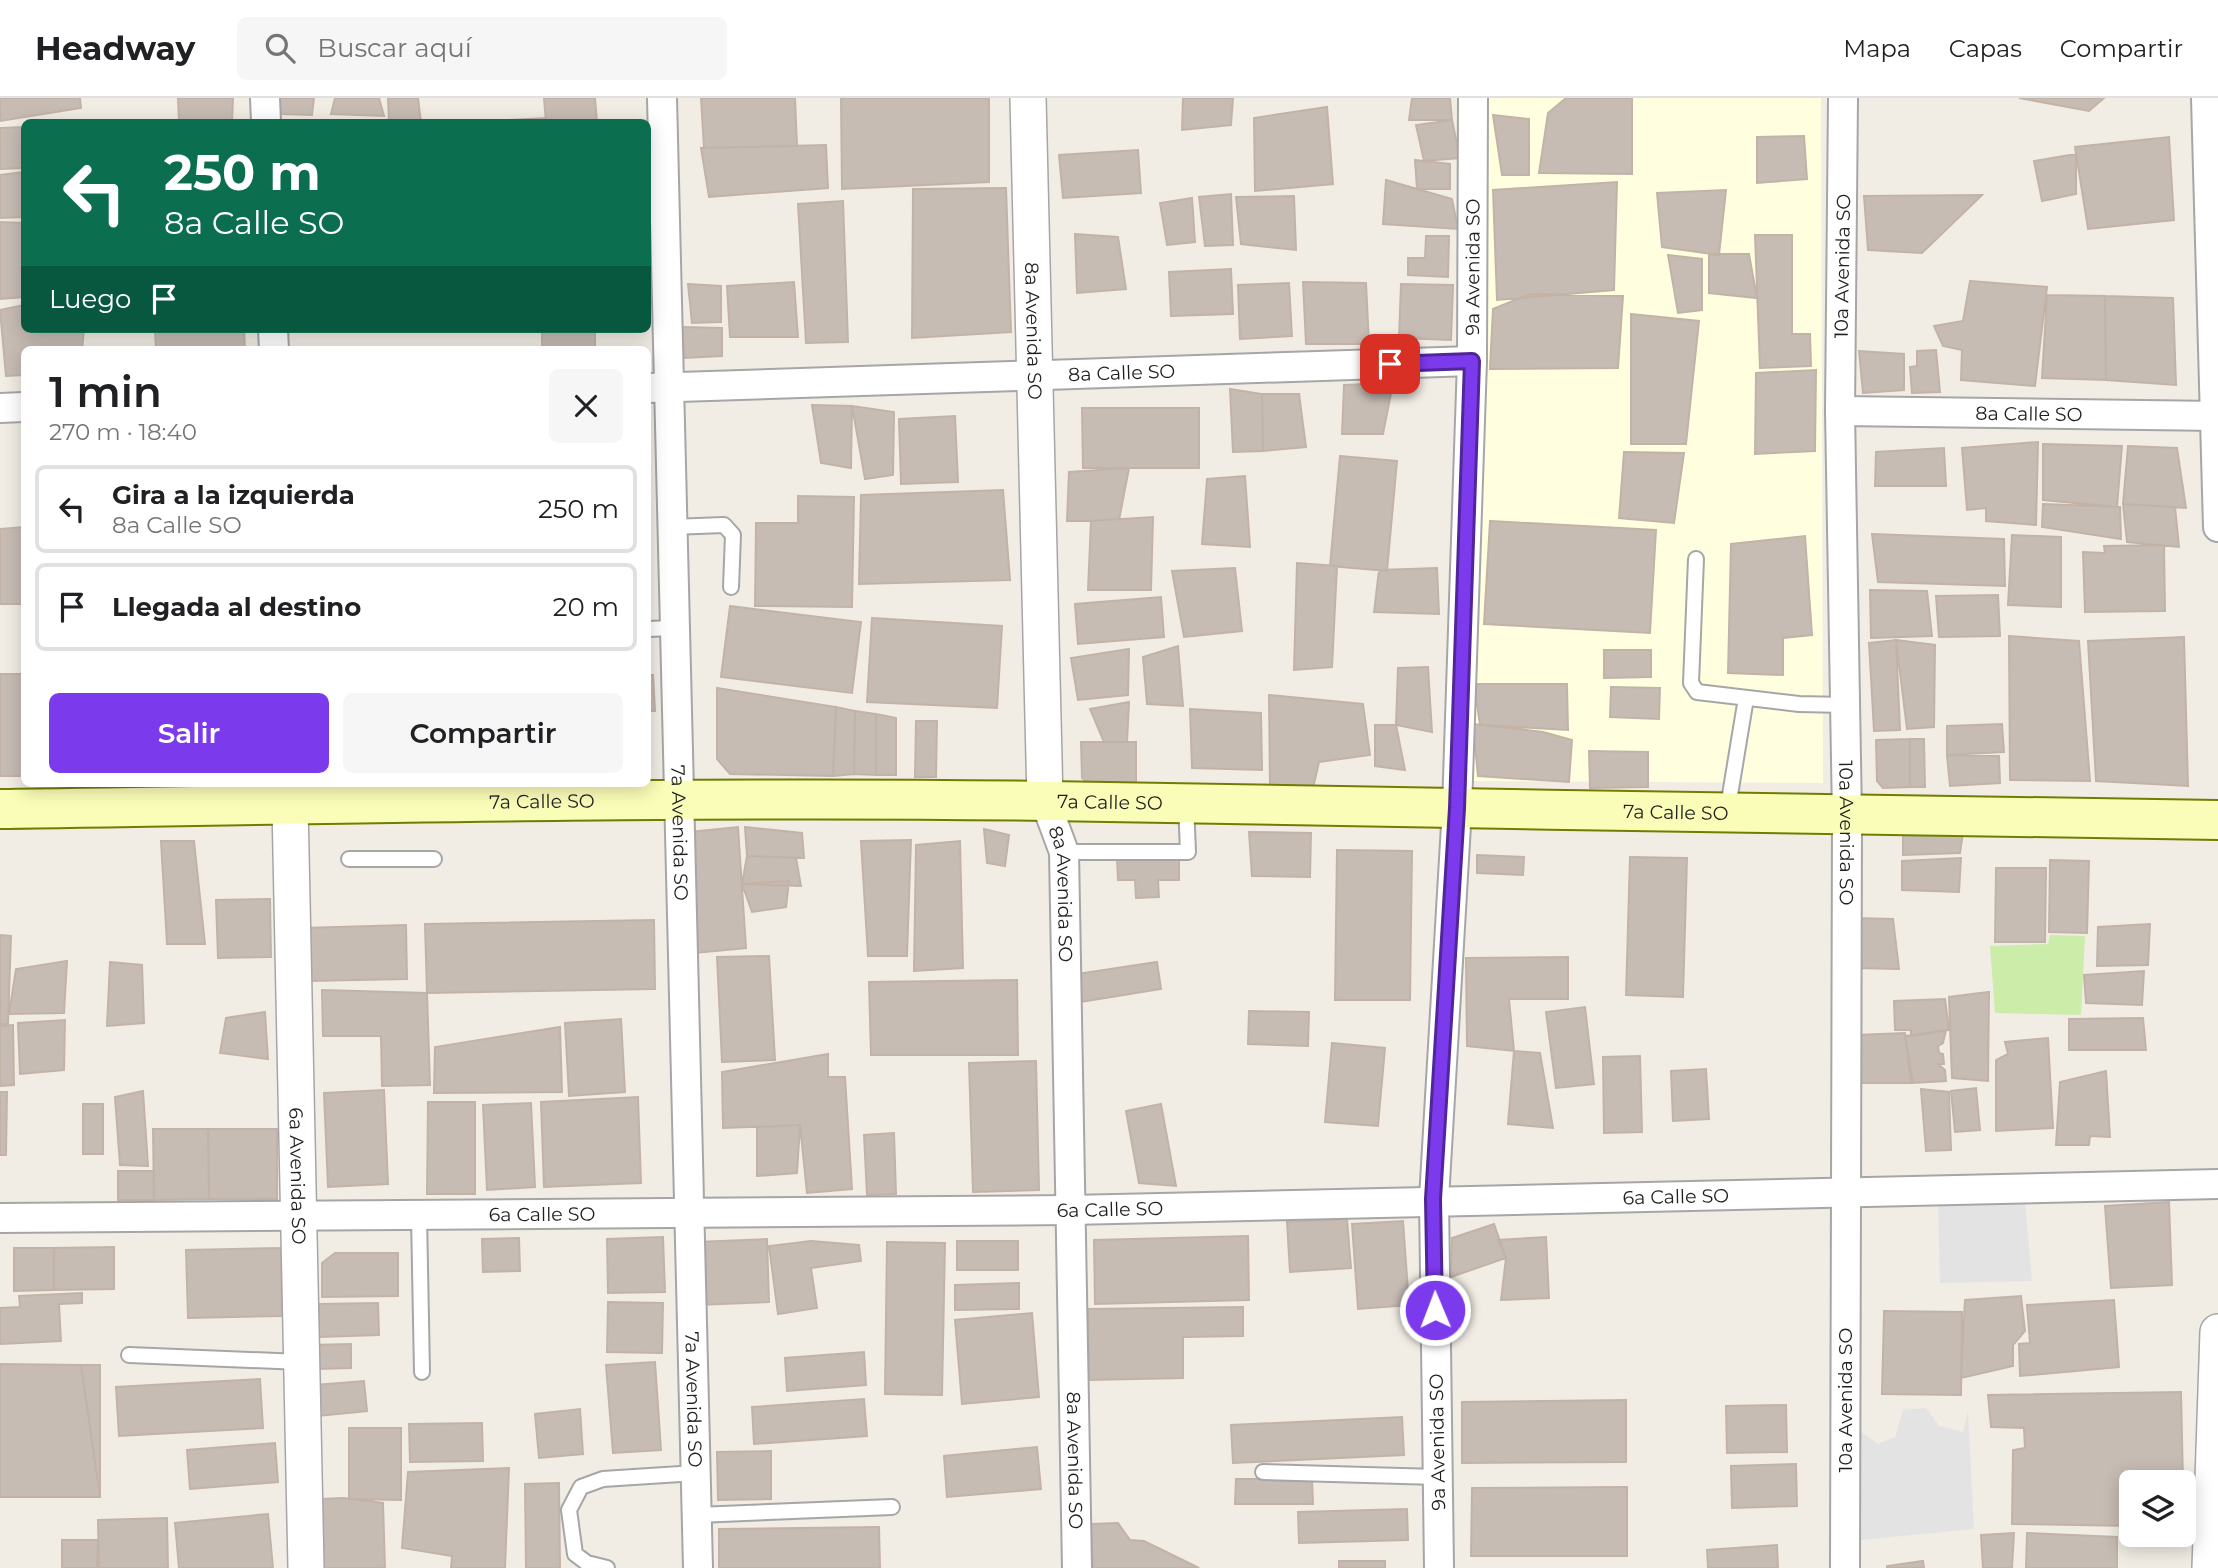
<!DOCTYPE html>
<html lang="es">
<meta charset="utf-8">
<style>
:root{--surface:#fff;--page:#f6f6f6;--text:#202124;--muted:#757577;--line:#e0e0e0;--accent:#7c3aed}
body{margin:0;font-family:Montserrat,sans-serif;background:var(--page);color:var(--text);height:100vh;display:flex;flex-direction:column;font-size:26px;white-space:nowrap}
*{box-sizing:border-box;margin:0}
p{font-size:23px;color:var(--muted)}
.icon{flex:none;width:38px;height:38px;fill:none;stroke:currentColor;stroke-width:2;stroke-linecap:round;stroke-linejoin:round}
.map{position:relative;flex:1;overflow:hidden}
.sheet{position:absolute;left:21px;top:248px;width:630px;height:441px;display:flex;flex-direction:column;background:var(--surface);border-radius:10px;box-shadow:0 4px 18px #0003}
.sheet>*{flex:none}
.hud{position:absolute;left:21px;top:21px;width:630px;height:214px;border-radius:10px;box-shadow:0 4px 18px #0003;background:#0b6e4f;color:#fff;overflow:hidden}
.buttons{position:absolute;left:2119px;top:1372px;display:grid;gap:14px}
.buttons a{display:grid;place-items:center;width:77px;height:77px;border-radius:10px;background:var(--surface);box-shadow:0 4px 18px #0003;font-size:35px}
.pin{position:absolute;display:grid;place-items:center;width:60px;height:60px;color:#fff;margin:-30px;border-radius:14px;box-shadow:0 4px 10px #0006}
.me{position:absolute;width:77px;margin:-38px;rotate:359deg;stroke-linejoin:round;filter:drop-shadow(0 0 5px #0008)}
.turn{display:flex;align-items:center;gap:24px;height:147px;padding:0 28px;font-size:32px}
.turn .icon{width:91px;height:91px;stroke-width:2.5}
.turn b{display:block;font-size:49px;line-height:60px}
.then{display:flex;align-items:center;height:66px;padding:0 28px;background:#0003;gap:14px;font-size:26px}
.round{display:grid;place-items:center;flex:none;width:74px;height:74px;border-radius:10px;background:var(--page)}
.overview{display:flex;align-items:center;justify-content:space-between;height:119px;padding:0 28px}
h1{font-size:42px;font-weight:600;line-height:52px}
.cta{display:flex;gap:14px;margin-top:auto;padding:14px 28px}
.cta a{flex:1;height:80px;border-radius:10px;background:var(--accent);color:#fff;font-size:28px;font-weight:600;line-height:80px;text-align:center}
.cta a+a{background:var(--page);color:var(--text)}
ul{padding:0;list-style:none}
li{display:flex;align-items:center;gap:21px;height:88px;margin:0 14px 10px;padding:0 14px;border:4px solid var(--line);border-radius:10px}
li div{flex:1}
li b{display:block;font-size:26px}
li em{font-style:normal}
header{display:flex;align-items:center;gap:42px;box-sizing:border-box;height:98px;padding:0 35px;background:var(--surface);border-bottom:2px solid var(--line)}
header strong{font-size:33px}
nav{display:flex;gap:38px;margin-inline-start:auto;font-size:24px}
.search{width:490px;height:63px;background:var(--page);display:flex;align-items:center;gap:18px;box-sizing:border-box;padding:0 24px;border-radius:10px;color:var(--muted);font-size:26px}
.map>svg:first-child{display:block}
.education{fill:#ffffe0}
.grass{fill:#cbeda9}
.parking{fill:#e3e3e3}
.building{fill:#c6bcb4;stroke:#c3b3a7;stroke-width:2}
.lines{fill:none;stroke-linecap:round;stroke-linejoin:round}
.service-casing{stroke:#a6a6a6;stroke-width:18}
.minor-casing{stroke:#a6a6a6;stroke-width:32}
.tertiary-casing{stroke:#a6a6a6;stroke-width:38}
.secondary-casing{stroke:#717d00;stroke-width:42}
.service{stroke:#fff;stroke-width:14}
.minor{stroke:#fff;stroke-width:28}
.tertiary{stroke:#fff;stroke-width:35}
.secondary{stroke:#fafdb7;stroke-width:38}
.route-casing{stroke:#51269a;stroke-width:18}
.route{stroke:#7c3aed;stroke-width:12}
.labels{text-anchor:middle;stroke-width:5;stroke-linejoin:round;paint-order:stroke}
.street-label{font-size:19px;fill:#1f1f1f;stroke:#fff}
</style>
<header>
<strong>Headway</strong>
<div class="search"><svg class="icon" aria-label="search" viewBox="0 0 24 24"><circle cx="10" cy="10" r="6"/><path d="M15 15l6 6"/></svg>Buscar aquí</div>
<nav><a>Mapa</a><a>Capas</a><a>Compartir</a></nav>
</header>
<div class="map">
<svg width="2218" height="1470" viewBox="0 0 2218 1470">
<rect width="100%" height="100%" fill="#f1ede5"/>
<path class="education" d="M1483 0H1821L1823 685 1470 683Z"/>
<path class="grass" d="M2050 837 2085 838 2081 917 1995 915 1990 848 2048 846Z"/>
<path class="parking" d="M2025 1103 2032 1183 1940 1185 1938 1104Z
M1926 1310 1939 1328 1963 1334 1968 1313 1974 1431 1851 1443 1853 1328 1878 1346 1895 1339 1903 1312Z"/>
<path class="building" d="M0 0H80L81 10 0 23Z
M178 0H233L232 24H179Z
M279 0H314L312 17 281 16Z
M335 0H379L384 18 331 16Z
M388 0H418L421 24H389Z
M544 0H595L597 24H546Z
M701 0H795L797 48 704 50Z
M841 0H989V84L842 91Z
M1183 0H1233L1231 27 1182 32Z
M1412 0H1450L1452 22H1409Z
M1566 0H1632V76L1539 75 1548 15Z
M2019 0H2104L2089 13Z
M1327 9 1333 86 1255 93 1254 20Z
M1493 17 1529 21V77H1502Z
M546 20V24H511L510 22Z
M1452 22 1460 60 1424 63 1416 27Z
M24 29V70L0 71V30Z
M1804 38 1807 81 1757 85V39Z
M2169 39 2174 122 2088 131 2075 49Z
M826 47 828 90 709 99 701 50Z
M1138 52 1141 95 1063 100 1059 57Z
M2076 56V96L2042 103 2034 63Z
M1415 62 1450 66V91H1417Z
M24 74V119L0 120V77Z
M1386 82 1452 101 1458 131 1383 126Z
M1617 84 1614 192 1497 202 1493 92Z
M1006 90 1011 234 912 240 913 91Z
M1726 92 1719 157 1662 149 1657 95Z
M1231 96 1233 147 1205 148 1199 99Z
M1982 97 1922 155 1868 152 1864 98Z
M1294 98 1296 152 1241 146 1236 99Z
M1192 100 1195 144 1167 147 1160 105Z
M843 103 848 244 806 245 798 106Z
M0 124 24 125V199L0 201Z
M1075 136 1118 139 1126 191 1077 195Z
M1755 137H1792V236H1810L1811 268 1760 270Z
M1426 138H1449L1448 179 1408 177V160H1425Z
M1709 156H1749L1757 200 1709 195Z
M1668 157 1702 161V212L1678 215Z
M1231 171 1233 216 1171 218 1169 174Z
M1970 183 2047 189 2035 288 1961 282 1962 252 1943 248 1934 228 1963 223Z
M794 184 798 239H730L727 188Z
M1303 184 1366 185 1369 246H1306Z
M1289 185 1292 238 1240 241 1238 187Z
M688 186 721 188V224L692 225Z
M1401 186 1453 187 1451 242 1399 240Z
M1530 196 1623 198 1618 270 1490 271 1493 211Z
M2047 197 2105 198 2106 282 2042 280Z
M2105 198 2173 200 2176 287 2106 282Z
M24 207V231H84L82 252H24V277L6 278 0 212Z
M1631 216 1699 223 1686 346H1631Z
M682 229 722 230V258L684 260Z
M155 231H244L245 252H156Z
M542 231H595V252L542 250Z
M1936 252 1940 294 1912 295 1910 269 1917 268V253Z
M1859 253 1904 256V292L1863 295Z
M1816 272 1815 353 1755 356 1756 275Z
M1393 285 1383 336H1342L1344 287Z
M1230 291 1262 296 1263 353 1233 354Z
M1262 296H1299L1306 349 1263 353Z
M812 307 852 308 851 370 821 365Z
M852 308 894 314 893 377 865 381Z
M1082 310H1199V370H1083Z
M955 318 958 384 901 386 899 321Z
M2038 344 2036 427 1986 423V410L1967 412 1962 350Z
M2043 346 2122 348 2117 409 2043 402Z
M2128 348 2177 350 2186 410 2123 406Z
M1944 350 1946 388H1875L1876 354Z
M1624 354 1684 355 1674 425 1619 420Z
M1340 358 1397 363 1387 473 1330 468Z
M1129 370 1119 422 1067 423 1069 374Z
M1245 378 1250 449 1202 446 1207 381Z
M1003 392 1010 482 859 486 861 397Z
M798 398 854 399 852 509 755 508 756 425H798Z
M2043 406 2120 409 2121 441 2042 429Z
M2123 406 2175 409 2179 449 2127 444Z
M1153 419 1151 492H1088L1091 423Z
M1490 423 1656 432 1650 535 1484 526Z
M24 429V506H0V431Z
M1872 436 2004 441 2005 488 1878 484Z
M2012 437 2061 439V509L2008 507Z
M1805 438 1812 537 1783 540V577L1728 575 1731 446Z
M2164 447 2165 513 2085 514 2083 454 2105 455 2104 448Z
M1297 465 1337 468 1332 569 1294 572Z
M1235 470 1242 533 1184 539 1172 473Z
M1437 470 1439 516 1374 514 1379 472Z
M1870 492 1927 493 1932 538 1871 540Z
M1998 497 2000 538 1939 539 1936 498Z
M1161 499 1164 539 1078 546 1075 506Z
M730 508 861 524 852 595 721 579Z
M872 520 1002 528 997 610 867 604Z
M2009 538 2079 543 2090 683 2010 682Z
M2184 539 2188 688 2096 683 2088 543Z
M1896 542 1900 632 1874 633 1869 545Z
M1896 542 1935 547 1934 629 1907 631Z
M1178 548 1183 608 1147 606 1143 559Z
M1129 551 1128 597 1078 602 1071 560Z
M1604 552H1651V579L1604 580Z
M1428 569 1432 634 1396 627 1398 570Z
M0 576H24V678H0Z
M648 577H653L655 613H648Z
M1474 586H1567L1568 632 1480 627Z
M1611 589 1660 590 1659 621 1610 619Z
M717 590 836 609 833 678 730 676 717 661Z
M1269 597 1363 606 1370 657 1319 664 1313 690 1270 689Z
M1129 604 1127 644H1104L1090 611Z
M836 609 855 613 854 676 833 678Z
M1190 611 1261 615 1262 672 1192 670Z
M855 613 876 616V677L854 676Z
M876 616 896 620V677H876Z
M916 623H937L936 679H915Z
M1473 626 1543 634 1572 642 1569 684 1478 678Z
M2002 626 2004 654 1947 657V628Z
M1375 627H1396L1405 672 1375 668Z
M1910 641V689L1883 690 1877 683 1876 642Z
M1910 641H1924L1925 689H1910Z
M1081 644H1136V689H1094L1082 680Z
M1589 653 1648 654V689L1590 690Z
M1947 657 1999 658 2000 685 1950 688Z
M1964 727 1960 755 1903 757V728Z
M738 729 746 850 695 855 690 734Z
M745 729 802 735 804 760 747 758Z
M984 731 1009 737 1005 768 987 765Z
M1249 734 1311 735 1310 779 1252 778Z
M911 742 907 858H868L861 743Z
M161 743H194L205 846H167Z
M960 743 963 870 914 873 916 747Z
M1337 752 1412 753 1410 902H1335Z
M1477 757 1524 759 1523 777 1477 775Z
M747 758 796 760 801 788 742 786Z
M1630 759 1687 760 1683 899 1626 897Z
M1179 760V782H1158L1159 799 1136 800 1135 782H1118L1117 761Z
M1961 760 1959 794 1902 792V763Z
M2050 762 2089 763 2087 835 2049 834Z
M1996 770H2046L2045 844H1995Z
M789 783 786 809 752 814 742 786Z
M270 801 271 859 218 860 216 802Z
M1855 820 1893 821 1899 871 1855 870Z
M654 822 655 891 427 895 425 826Z
M2150 826 2148 867 2097 868 2098 829Z
M406 827 407 881 308 883 303 830Z
M0 837 11 838 8 926H0Z
M769 858 775 962 722 964 717 859Z
M1568 859V901H1509L1514 953 1467 948 1466 860Z
M67 863 64 915 9 916 16 871Z
M110 864 142 867 144 925 107 928Z
M1157 864 1161 891 1074 905 1070 877Z
M2144 873 2142 907 2086 905 2084 877Z
M1017 882 1018 957H871L869 884Z
M322 892 427 895 430 987 382 988 381 938H323Z
M1989 894 1988 983 1952 980 1949 899Z
M1945 901 1949 932 1911 938V932H1895L1894 903Z
M1585 909 1594 986 1556 990 1546 914Z
M1249 913 1309 914 1308 948 1248 946Z
M265 914 268 961 220 955 226 920Z
M2143 920 2146 952H2069V921Z
M621 921 625 994 569 998 565 925Z
M65 922 64 972 20 976 18 925Z
M13 927 14 987 0 988V928Z
M560 929 562 994 434 995 435 949Z
M1946 932 1943 945 1938 948 1939 955 1943 956 1944 966H1938L1945 972 1946 983 1913 985 1905 938Z
M1905 935 1911 985H1861L1856 937Z
M2048 940 2053 1030 1996 1033V962L2008 956 2005 944Z
M1332 945 1385 950 1378 1028 1325 1024Z
M1514 953 1540 955 1553 1030 1508 1026Z
M828 956V979H845L852 1091 807 1095 800 1027 723 1030 722 974Z
M1640 958 1642 1034 1604 1035 1603 959Z
M1036 963 1039 1092 973 1094 969 965Z
M1706 971 1709 1021 1673 1023 1671 973Z
M2106 973 2110 1039 2090 1038 2089 1047H2056L2060 984Z
M1976 990 1980 1032 1955 1034 1951 993Z
M1921 991 1949 994 1951 1052 1926 1053Z
M384 992 388 1086 328 1089 324 995Z
M143 993 148 1068 120 1067 115 999Z
M0 994H7L6 1057H0Z
M638 999 641 1085 544 1089 541 1004Z
M428 1004H475V1096H427Z
M531 1005 535 1089 487 1092 483 1007Z
M83 1006H103V1056H83Z
M1161 1006 1176 1088 1139 1085 1126 1013Z
M800 1027 797 1075 757 1078V1029Z
M153 1031H208L209 1101 154 1102Z
M208 1031H277V1101H209Z
M894 1035 896 1096 867 1097 864 1037Z
M118 1073H154V1102H118Z
M2169 1104 2172 1187 2111 1190 2105 1108Z
M1347 1121 1351 1170 1290 1174 1287 1124Z
M1403 1123 1409 1207 1358 1211 1352 1126Z
M1494 1126 1506 1160 1451 1179 1452 1140Z
M1248 1138 1249 1202 1095 1206 1094 1142Z
M663 1139 665 1194 608 1195 607 1141Z
M1546 1139 1549 1200 1501 1202 1506 1160 1498 1142Z
M519 1140 520 1173 483 1174 482 1141Z
M767 1141 769 1204 699 1207 697 1144Z
M811 1143 859 1147 861 1163 811 1170 817 1210 778 1216 769 1148Z
M957 1143H1018V1172H957Z
M887 1144 945 1145 942 1297 885 1296Z
M114 1149V1191L54 1192V1150Z
M14 1150H54V1192L14 1193Z
M281 1150 282 1218 188 1220 186 1152Z
M335 1155H398V1198L322 1199V1165Z
M1019 1185V1211L955 1212V1187Z
M82 1195V1205L59 1206 61 1243 0 1246V1210L20 1209 19 1198Z
M2021 1198 2025 1233 2013 1247V1268L1961 1280 1965 1202Z
M2114 1202 2119 1269 2020 1278 2019 1246 2030 1245 2027 1207Z
M608 1204 663 1205 662 1255 607 1254Z
M378 1205 379 1237 319 1239V1206Z
M1243 1209V1238L1183 1239V1280L1089 1282 1088 1211Z
M1884 1213 1962 1214 1961 1297 1882 1296Z
M1032 1215 1039 1299 962 1306 955 1222Z
M351 1246V1270L317 1271 309 1247Z
M864 1254 866 1287 787 1293 785 1260Z
M655 1264 661 1352 613 1355 606 1267Z
M0 1266 81 1267 100 1399H0Z
M81 1267H100V1399Z
M260 1281 263 1330 119 1338 116 1289Z
M364 1283 367 1313 318 1318 315 1287Z
M2181 1294 2183 1384H2132V1428L2012 1426 2013 1352 2025 1350 2024 1330 1991 1329 1988 1297Z
M864 1301 867 1338 754 1346 752 1309Z
M1626 1302V1364L1462 1365V1304Z
M1786 1307 1787 1354 1727 1355 1726 1308Z
M580 1311 583 1356 539 1360 535 1316Z
M1402 1319 1404 1357 1233 1365 1231 1327Z
M482 1325 483 1363 410 1364 409 1326Z
M349 1330H401V1402L349 1401Z
M275 1345 278 1384 190 1391 187 1352Z
M1037 1349 1041 1391 947 1399 944 1358Z
M771 1353V1401L718 1402 717 1354Z
M1796 1366 1797 1408 1732 1410 1731 1368Z
M509 1370 505 1470H451L452 1458 402 1450 408 1374Z
M1236 1381H1312L1313 1406H1235Z
M559 1385 560 1470H526L525 1386Z
M1627 1389V1458H1471L1472 1390Z
M343 1400 383 1405 385 1470H323L321 1401Z
M1407 1411 1408 1442 1299 1445 1298 1414Z
M268 1416 273 1470H179L175 1425Z
M167 1420 168 1470H99L98 1422Z
M1118 1425 1130 1442 1144 1443 1199 1470H1093L1091 1426Z
M879 1429 880 1470H719V1431Z
M2014 1435 2012 1470H1983L1981 1437Z
M2027 1435 2117 1439V1470H2026Z
M62 1442H98L97 1470H62Z
M1777 1447 1778 1470H1708L1707 1452Z
M1339 1463H1385V1470H1339Z
M1923 1463 1924 1470H1887V1468Z"/>
<g class="lines">
<defs>
<path id="service" d="M671 429 724 427 733 437 731 489
M1696 461 1691 585 1697 594 1799 606 1845 607
M648 531 673 530
M1727 715 1746 600
M1064 754H1188L1186 705
M349 761H434
M419 1117 422 1274
M129 1257 301 1264
M1263 1374 1437 1379
M697 1417 892 1409
M607 1470 587 1465 575 1456 569 1412 581 1389 603 1381 696 1375"/>
<g id="minor">
<path d="M265 0 266 24"/>
<path id="s1" d="M662 0 698 1470"/>
<path id="s2" d="M1843 0 1840 313 1847 719 1845 1470"/>
<path d="M2206 0 2218 429"/>
<path d="M273 231 274 252"/>
<path id="s3" d="M648 290 1472 263"/>
<path d="M0 310 24 309"/>
<path id="s4" d="M1840 313 2218 318"/>
<path id="s5" d="M1045 703 1064 754 1077 1470"/>
<path id="s6" d="M0 1120 1070 1112 2218 1086"/>
<path id="s7" d="M1439 1470 1434 1101 1457 710 1472 263 1473 0"/>
</g>
<g id="tertiary">
<path id="s8" d="M1028 0 1045 703"/>
<path id="s9" d="M290 707 306 1470"/>
<path d="M2210 1470 2218 1234"/>
</g>
<g id="secondary">
<path id="s10" d="M0 711C349 706 699 698 1048 703 1438 708 1828 719 2218 722"/>
</g>
</defs>
<use href="#service" class="service-casing"/>
<use href="#minor" class="minor-casing"/>
<use href="#tertiary" class="tertiary-casing"/>
<use href="#secondary" class="secondary-casing"/>
<use href="#service" class="service"/>
<use href="#minor" class="minor"/>
<use href="#tertiary" class="tertiary"/>
<use href="#secondary" class="secondary"/>
</g>
<g class="lines">
<defs>
<path id="route" d="M1390 266 1472 263 1457 710 1433 1101 1435 1212"/>
</defs>
<use href="#route" class="route-casing"/>
<use href="#route" class="route"/>
</g>
<g class="labels">
<g class="street-label">
<text dy="7" stroke="none"><textPath href="#s7" startOffset="1302">9a Avenida SO</textPath></text>
<text transform="translate(1842 168) rotate(-89)" y="7">10a Avenida SO</text>
<text dy="7" stroke="none"><textPath href="#s8" startOffset="233">8a Avenida SO</textPath></text>
<text dy="7" stroke="none"><textPath href="#s3" startOffset="474">8a Calle SO</textPath></text>
<text dy="7" stroke="none"><textPath href="#s4" startOffset="189">8a Calle SO</textPath></text>
<text dy="7" stroke="none"><textPath href="#s10" startOffset="542">7a Calle SO</textPath></text>
<text dy="7" stroke="none"><textPath href="#s10" startOffset="1110">7a Calle SO</textPath></text>
<text dy="7" stroke="none"><textPath href="#s10" startOffset="1676">7a Calle SO</textPath></text>
<text dy="7" stroke="none"><textPath href="#s1" startOffset="735">7a Avenida SO</textPath></text>
<text dy="7" stroke="none"><textPath href="#s2" startOffset="735">10a Avenida SO</textPath></text>
<text dy="7" stroke="none"><textPath href="#s5" startOffset="96">8a Avenida SO</textPath></text>
<text dy="7" stroke="none"><textPath href="#s9" startOffset="371">6a Avenida SO</textPath></text>
<text dy="7" stroke="none"><textPath href="#s6" startOffset="1676">6a Calle SO</textPath></text>
<text dy="7" stroke="none"><textPath href="#s6" startOffset="1110">6a Calle SO</textPath></text>
<text dy="7" stroke="none"><textPath href="#s6" startOffset="542">6a Calle SO</textPath></text>
<text dy="7" stroke="none"><textPath href="#s1" startOffset="1302">7a Avenida SO</textPath></text>
<text transform="translate(1845 1302) rotate(-90)" y="7">10a Avenida SO</text>
<text transform="translate(1437 1344) rotate(-91)" y="7">9a Avenida SO</text>
<text dy="7" stroke="none"><textPath href="#s5" startOffset="663">8a Avenida SO</textPath></text>
</g>
</g>
</svg>
<div class="buttons">
<a><svg class="icon" aria-label="layers" viewBox="0 0 24 24"><path d="M12 4l9 5-9 5-9-5zM3 14l9 5 9-5"/></svg></a>
</div>
<div class="pin" style="left:1390px;top:266px;background:#d93025"><svg class="icon" aria-label="arrive" viewBox="0 0 24 24"><path d="M6 21V4h12l-3 4 3 4H6"/></svg></div>
<svg class="me" style="left:1435px;top:1212px" viewBox="-20 -20 40 40"><circle r="17" fill="#7c3aed" stroke="#fff" stroke-width="3"/><path d="M0-11L8 9 0 5-8 9z" fill="#fff"/></svg>
<div class="hud">
<div class="turn"><svg class="icon" aria-label="left" viewBox="0 0 24 24"><path d="M17 20v-9H6M10 6l-5 5 5 5"/></svg><div><b>250 m</b>8a Calle SO</div></div>
<div class="then">Luego<svg class="icon" aria-label="arrive" viewBox="0 0 24 24"><path d="M6 21V4h12l-3 4 3 4H6"/></svg></div>
</div>
<section class="sheet">
<div class="overview"><div><h1>1 min</h1><p>270 m · 18:40</p></div><a class="round"><svg class="icon" aria-label="close" viewBox="0 0 24 24"><path d="M6 6l12 12M18 6L6 18"/></svg></a></div>
<ul>
<li><svg class="icon" aria-label="left" viewBox="0 0 24 24"><path d="M17 20v-9H6M10 6l-5 5 5 5"/></svg><div><b>Gira a la izquierda</b><p>8a Calle SO</p></div><em>250 m</em></li>
<li><svg class="icon" aria-label="arrive" viewBox="0 0 24 24"><path d="M6 21V4h12l-3 4 3 4H6"/></svg><div><b>Llegada al destino</b></div><em>20 m</em></li>
</ul>
<div class="cta"><a>Salir</a><a>Compartir</a></div>
</section>
</div>
